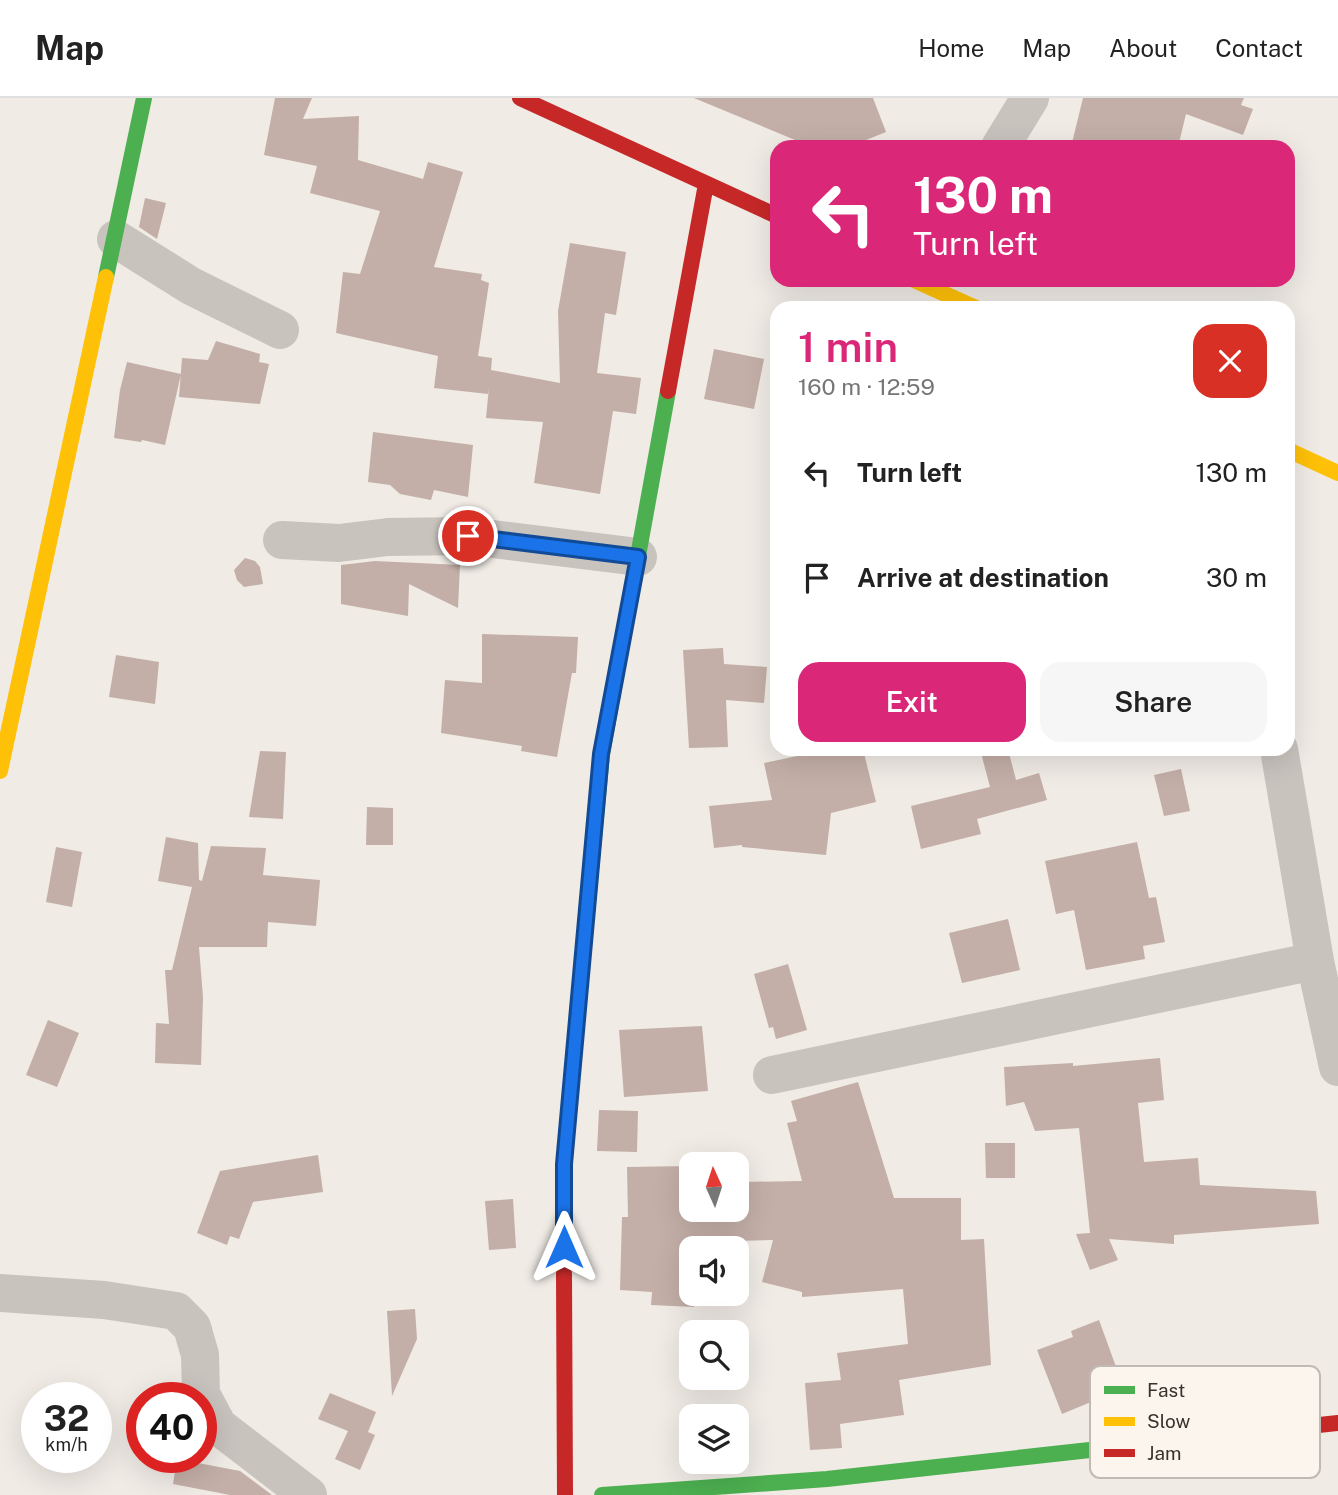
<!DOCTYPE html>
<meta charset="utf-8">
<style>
:root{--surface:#fff;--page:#f6f6f6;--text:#222;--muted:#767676;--line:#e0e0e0;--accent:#db2777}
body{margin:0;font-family:"Public Sans",sans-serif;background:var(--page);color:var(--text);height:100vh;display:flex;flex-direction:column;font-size:26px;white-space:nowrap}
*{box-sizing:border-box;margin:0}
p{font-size:23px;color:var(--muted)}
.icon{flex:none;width:38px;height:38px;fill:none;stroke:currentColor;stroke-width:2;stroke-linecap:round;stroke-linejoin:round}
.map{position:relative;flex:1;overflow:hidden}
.panel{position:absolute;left:770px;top:203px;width:525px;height:455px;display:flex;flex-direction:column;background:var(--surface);border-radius:21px;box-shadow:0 7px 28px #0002}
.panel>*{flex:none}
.hud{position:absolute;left:770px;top:42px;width:525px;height:147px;border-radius:21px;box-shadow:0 7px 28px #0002;background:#db2777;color:#fff;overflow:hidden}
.needle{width:46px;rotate:357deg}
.fabs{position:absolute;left:679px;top:1054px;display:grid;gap:14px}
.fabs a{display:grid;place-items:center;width:70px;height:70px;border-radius:14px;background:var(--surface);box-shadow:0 7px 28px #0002;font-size:35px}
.speed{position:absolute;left:21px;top:1284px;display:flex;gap:14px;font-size:35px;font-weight:700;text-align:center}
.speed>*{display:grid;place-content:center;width:91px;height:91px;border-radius:50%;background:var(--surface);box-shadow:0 7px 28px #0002;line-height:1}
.speed small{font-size:18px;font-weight:400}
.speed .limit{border:10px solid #d22;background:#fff;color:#111}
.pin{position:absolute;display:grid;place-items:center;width:60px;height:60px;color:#fff;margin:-30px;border:4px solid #fff;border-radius:50%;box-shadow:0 2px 7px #0007}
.me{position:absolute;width:77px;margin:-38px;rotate:0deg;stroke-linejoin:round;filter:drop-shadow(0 0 5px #0008)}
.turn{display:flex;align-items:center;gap:24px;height:147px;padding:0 28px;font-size:32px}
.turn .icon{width:91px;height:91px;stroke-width:2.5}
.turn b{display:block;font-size:49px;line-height:60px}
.round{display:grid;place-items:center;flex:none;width:74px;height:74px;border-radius:21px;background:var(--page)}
.summary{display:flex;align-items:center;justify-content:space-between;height:119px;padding:0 28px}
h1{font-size:42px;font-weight:600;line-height:52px;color:var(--accent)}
.cta{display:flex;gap:14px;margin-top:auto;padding:14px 28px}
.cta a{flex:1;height:80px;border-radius:21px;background:var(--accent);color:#fff;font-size:28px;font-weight:600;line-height:80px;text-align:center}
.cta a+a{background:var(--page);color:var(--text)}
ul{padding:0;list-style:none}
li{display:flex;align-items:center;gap:21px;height:105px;padding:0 28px}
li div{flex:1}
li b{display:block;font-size:26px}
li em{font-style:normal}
header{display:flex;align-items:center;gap:42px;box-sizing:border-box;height:98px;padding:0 35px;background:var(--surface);border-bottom:2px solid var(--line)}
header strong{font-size:33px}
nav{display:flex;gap:38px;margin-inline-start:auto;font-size:24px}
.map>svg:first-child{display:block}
.building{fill:#c3afa7}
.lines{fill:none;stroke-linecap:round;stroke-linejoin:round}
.street{stroke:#c9c3be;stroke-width:38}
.fast{stroke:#4caf50;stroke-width:16}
.slow{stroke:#ffc107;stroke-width:16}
.jam{stroke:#c62828;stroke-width:16}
.route-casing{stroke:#114b97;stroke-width:18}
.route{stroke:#1a73e8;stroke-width:12}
.key{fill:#fbf5ee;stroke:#c1bab4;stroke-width:2}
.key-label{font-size:19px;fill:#3b302b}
</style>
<header>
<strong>Map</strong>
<nav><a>Home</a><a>Map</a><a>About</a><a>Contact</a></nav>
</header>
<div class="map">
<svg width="1338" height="1397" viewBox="0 0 1338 1397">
<rect width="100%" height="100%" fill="#f0ebe5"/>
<path class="building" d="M275 0H312L303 21 359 18 358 62 423 81 428 64 463 74 434 169 482 176 481 182 489 185 478 258 492 260 491 272 560 285 558 213 570 145 626 154 616 217 605 215 597 275 641 280 636 316 613 313 600 396 534 385 543 324 486 320 489 289 488 296 434 290 438 258 336 235 343 174 360 176 380 113 310 95 317 68 264 57Z
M694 0H873L886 34 849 49H812Z
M1083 0H1244L1241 7 1253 11 1243 37 1186 16 1178 49H1071Z
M145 100 166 105 157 141 139 129Z
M216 243 260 256 259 264 269 266 260 306 179 299 182 260 208 262Z
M714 251 764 261 754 311 704 301Z
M127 264 181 276 165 347 142 342 141 344 114 340 120 292Z
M373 334 473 347 468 399 434 392 431 402 400 396 390 387 368 384Z
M245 460 255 463 260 469 263 486 244 489 237 482 234 472Z
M375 463 460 467 458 510 409 486 408 518 341 506V467Z
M482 536 578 539 576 575H572L557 659 521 653 522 648 441 635 445 582 482 585Z
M723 550 724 566 767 569 764 605 726 602 728 649 689 650 683 552Z
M116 557 159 564 155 606 109 599Z
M831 651H863L876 704 831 715 826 757 742 749V747L714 750 709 708 772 702 764 665Z
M980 651H1008L1016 682 1039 675 1047 702 977 721 981 736 921 751 911 708 990 689Z
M260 653 286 654 283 721 249 719Z
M1181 671 1190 713 1164 718 1154 677Z
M367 709 393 710V747H366Z
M166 739 198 745 199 782 202 783 211 748 266 750 263 777 320 782 316 828 268 824 267 849H199L203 899 201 967 155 965 156 925 169 926 165 872H172L192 789 158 783Z
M1137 744 1149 800 1156 799 1165 844 1143 848 1145 861 1086 872 1074 812 1056 816 1045 763Z
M56 749 82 754 72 809 46 804Z
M1008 821 1020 872 962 885 949 835Z
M788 866 807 932 776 941 773 929 769 930 754 876Z
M48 922 79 935 57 989 26 977Z
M702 928 708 993 624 999 619 932Z
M1160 960 1164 1002 1138 1005 1144 1064 1198 1060 1200 1087 1316 1093 1319 1126 1174 1137V1146L1109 1141 1118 1162 1090 1172 1076 1136 1090 1135 1079 1030 1035 1033 1024 1004 1006 1008 1004 969 1073 965V968Z
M858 984 894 1100H961V1142L984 1141 991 1267 899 1282 904 1317 840 1326 842 1350 810 1352 805 1285 841 1282 837 1255 908 1246 903 1191 802 1199V1194L762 1184 773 1142 697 1144 696 1150H691V1195H695L694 1209 651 1207 652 1194 620 1192 622 1119H628L627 1069 691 1068V1111H737V1067H739L740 1084 802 1083 787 1025 797 1023 791 1003Z
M599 1012 638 1013 637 1054 597 1053Z
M985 1045H1015V1080H986Z
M318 1057 323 1094 253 1104 239 1141 230 1138 227 1147 197 1135 220 1073Z
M513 1101 516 1150 489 1152 485 1103Z
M415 1211 417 1241 392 1298 387 1213Z
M1099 1222 1123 1288 1090 1300 1091 1304 1062 1316 1037 1252 1073 1239 1071 1233Z
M330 1295 376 1314 368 1334 375 1337 360 1372 335 1361 348 1333 318 1321Z
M177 1361 240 1373 272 1397H230L173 1386Z"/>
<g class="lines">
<path class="street" d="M1000 49 1030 0
M116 141 191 188 280 232
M282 442 339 445 388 439 469 438 638 459
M1279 651 1315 863 1338 969
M772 977 1315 863
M0 1195 104 1202 176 1213 192 1229 200 1257 201 1296 218 1328 308 1397"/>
<path class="fast" d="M106 179 144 0
M587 814 602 656 668 293
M602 1397 827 1381 1226 1337"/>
<path class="slow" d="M914 182 976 210
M1288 352 1338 375
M0 673 106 179
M564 1176V1066L587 814"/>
<path class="jam" d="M520 0 777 118
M668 293 706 86
M564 1176 565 1397
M1226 1337 1338 1325"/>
</g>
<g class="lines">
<defs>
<path id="route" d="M468 438 638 459 601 656 564 1066V1149"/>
</defs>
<use href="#route" class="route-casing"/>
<use href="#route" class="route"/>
</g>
<rect x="1090" y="1268" width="230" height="112" rx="10" class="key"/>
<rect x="1104" y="1288" width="31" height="8" fill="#4caf50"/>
<rect x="1104" y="1319" width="31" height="9" fill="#ffc107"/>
<rect x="1104" y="1351" width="31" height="8" fill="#c62828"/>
<g class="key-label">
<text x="1147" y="1299">Fast</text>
<text x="1147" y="1330">Slow</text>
<text x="1147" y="1362">Jam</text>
</g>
</svg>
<div class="fabs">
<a><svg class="needle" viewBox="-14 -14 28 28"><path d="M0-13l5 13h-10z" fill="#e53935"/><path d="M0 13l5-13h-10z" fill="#767676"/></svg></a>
<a><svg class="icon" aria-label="sound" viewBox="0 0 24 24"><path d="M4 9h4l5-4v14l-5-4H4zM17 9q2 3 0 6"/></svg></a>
<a><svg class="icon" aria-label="search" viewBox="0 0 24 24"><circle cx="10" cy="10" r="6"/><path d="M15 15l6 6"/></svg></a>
<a><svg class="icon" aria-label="layers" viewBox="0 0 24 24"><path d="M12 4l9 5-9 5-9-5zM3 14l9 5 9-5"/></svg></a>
</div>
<div class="speed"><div>32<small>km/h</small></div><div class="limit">40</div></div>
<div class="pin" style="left:468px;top:438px;background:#d93025"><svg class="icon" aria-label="arrive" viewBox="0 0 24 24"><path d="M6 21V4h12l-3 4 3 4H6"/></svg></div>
<svg class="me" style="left:564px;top:1149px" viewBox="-20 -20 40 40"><path d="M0-17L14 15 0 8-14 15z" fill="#1a73e8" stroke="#fff" stroke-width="4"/></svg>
<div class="hud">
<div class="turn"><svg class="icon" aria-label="left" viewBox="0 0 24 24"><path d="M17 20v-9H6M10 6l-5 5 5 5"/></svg><div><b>130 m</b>Turn left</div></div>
</div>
<section class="panel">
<div class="summary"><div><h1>1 min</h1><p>160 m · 12:59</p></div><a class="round" style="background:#d93025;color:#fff"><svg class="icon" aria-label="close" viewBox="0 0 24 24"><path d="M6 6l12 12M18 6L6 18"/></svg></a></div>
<ul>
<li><svg class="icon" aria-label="left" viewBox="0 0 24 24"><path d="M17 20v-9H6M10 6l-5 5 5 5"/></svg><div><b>Turn left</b></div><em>130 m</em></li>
<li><svg class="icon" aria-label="arrive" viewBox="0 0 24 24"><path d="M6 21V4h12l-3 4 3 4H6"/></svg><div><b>Arrive at destination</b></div><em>30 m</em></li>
</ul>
<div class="cta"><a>Exit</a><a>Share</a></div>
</section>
</div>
